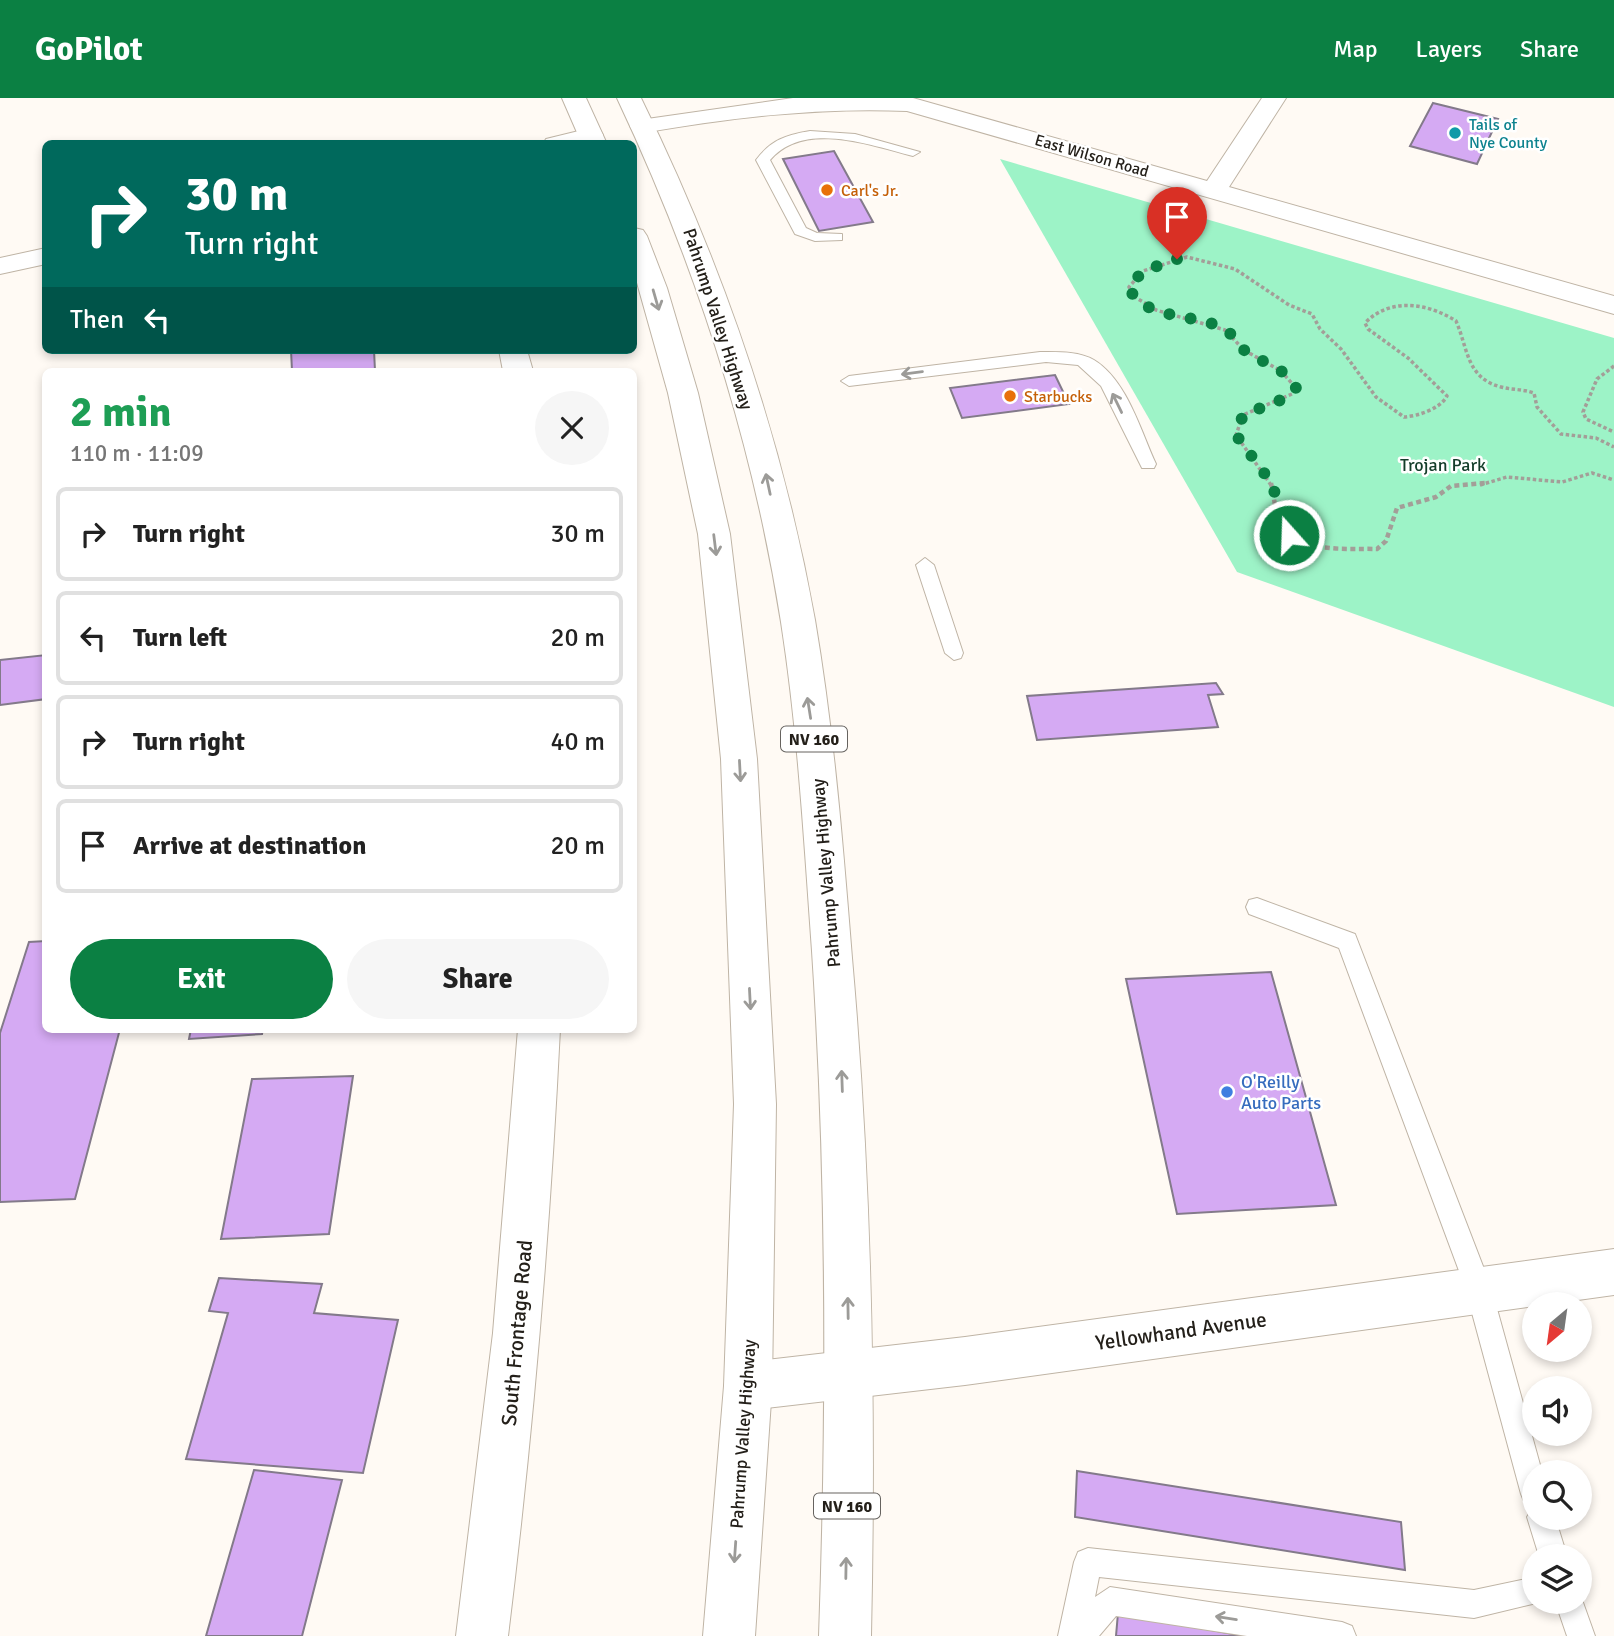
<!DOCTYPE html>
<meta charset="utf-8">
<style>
:root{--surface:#fff;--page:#f6f6f6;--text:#222;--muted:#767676;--line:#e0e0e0;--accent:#0b8043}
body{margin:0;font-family:Signika,sans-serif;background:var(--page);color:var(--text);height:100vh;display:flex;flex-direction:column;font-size:26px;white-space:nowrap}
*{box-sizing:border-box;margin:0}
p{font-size:23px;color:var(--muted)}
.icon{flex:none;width:38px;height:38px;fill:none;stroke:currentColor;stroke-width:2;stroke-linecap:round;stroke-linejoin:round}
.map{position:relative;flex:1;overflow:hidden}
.details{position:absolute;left:42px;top:270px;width:595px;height:665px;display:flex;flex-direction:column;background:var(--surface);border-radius:10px;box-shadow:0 4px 10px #0003}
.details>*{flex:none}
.top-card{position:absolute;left:42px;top:42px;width:595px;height:214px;border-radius:10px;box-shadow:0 4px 10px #0003;background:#00695c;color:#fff;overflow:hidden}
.needle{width:46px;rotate:209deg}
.buttons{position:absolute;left:1522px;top:1194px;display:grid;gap:14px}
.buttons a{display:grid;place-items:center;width:70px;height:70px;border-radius:50%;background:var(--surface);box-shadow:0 4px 10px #0003;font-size:35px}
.pin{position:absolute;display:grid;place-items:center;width:60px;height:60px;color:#fff;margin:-72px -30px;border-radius:50% 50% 50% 0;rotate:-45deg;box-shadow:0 0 7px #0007}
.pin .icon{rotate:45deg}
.me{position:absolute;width:77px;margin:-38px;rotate:340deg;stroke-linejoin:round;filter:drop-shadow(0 0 5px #0008)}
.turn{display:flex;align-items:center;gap:24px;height:147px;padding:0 28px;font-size:32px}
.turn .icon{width:91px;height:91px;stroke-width:2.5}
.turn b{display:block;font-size:49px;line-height:60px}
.then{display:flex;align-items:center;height:66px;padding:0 28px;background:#0003;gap:14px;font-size:26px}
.round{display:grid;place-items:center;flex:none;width:74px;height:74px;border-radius:37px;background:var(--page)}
.overview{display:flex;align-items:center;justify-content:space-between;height:119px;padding:0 28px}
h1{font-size:42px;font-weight:800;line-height:52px;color:#1e9e55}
.action{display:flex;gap:14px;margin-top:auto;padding:14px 28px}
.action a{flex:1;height:80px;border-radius:42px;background:var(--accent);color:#fff;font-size:28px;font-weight:800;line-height:80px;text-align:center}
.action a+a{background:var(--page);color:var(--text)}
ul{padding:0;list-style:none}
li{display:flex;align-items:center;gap:21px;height:94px;margin:0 14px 10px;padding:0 14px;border:4px solid var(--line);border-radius:10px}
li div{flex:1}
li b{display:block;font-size:26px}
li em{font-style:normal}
header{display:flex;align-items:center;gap:42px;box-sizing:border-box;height:98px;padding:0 35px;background:var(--accent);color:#fff}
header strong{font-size:33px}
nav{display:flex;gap:38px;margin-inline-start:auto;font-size:24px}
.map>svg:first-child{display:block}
.green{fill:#9df3c7}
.building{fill:#d5aaf3;stroke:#837a8a;stroke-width:2}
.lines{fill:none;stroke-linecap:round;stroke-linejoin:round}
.service-casing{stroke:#bfb4a5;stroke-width:2}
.minor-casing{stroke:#bfb4a5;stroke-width:2}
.tertiary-casing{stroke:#bfb4a5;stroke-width:2}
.trunk-casing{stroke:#bfb4a5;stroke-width:2}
.path-far1{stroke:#a39e98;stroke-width:3.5;stroke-dasharray:3.5 2.5;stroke-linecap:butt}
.path{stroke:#a39e98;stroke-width:4.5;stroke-dasharray:5 3.5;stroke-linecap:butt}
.service{fill:#fff;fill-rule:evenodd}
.minor{fill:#fff;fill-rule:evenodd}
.tertiary{fill:#fff;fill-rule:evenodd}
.trunk{fill:#fff;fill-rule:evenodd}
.oneway{stroke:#9c9b98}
.route{stroke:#0b8043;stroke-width:12;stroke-dasharray:0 21.6}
.culture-dot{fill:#0f9aa8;stroke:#fff;stroke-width:2.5}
.food-dot{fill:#e8710a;stroke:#fff;stroke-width:2.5}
.shop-dot{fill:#3f7fe0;stroke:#fff;stroke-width:2.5}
.labels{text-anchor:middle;stroke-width:5;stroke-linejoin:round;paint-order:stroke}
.far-culture-label{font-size:16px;fill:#0d838f;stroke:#fff;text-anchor:start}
.far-street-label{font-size:16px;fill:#24201a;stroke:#fff}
.far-food-label{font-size:16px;fill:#c56008;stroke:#fff;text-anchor:start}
.shield{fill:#fff;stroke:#66635f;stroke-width:2}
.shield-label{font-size:16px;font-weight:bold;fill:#24201a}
.street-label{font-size:18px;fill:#24201a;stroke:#fff}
.park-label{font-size:18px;fill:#143d2a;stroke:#fff}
.shop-label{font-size:18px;fill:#366cbe;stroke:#fff;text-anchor:start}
.near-street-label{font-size:21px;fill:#24201a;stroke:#fff}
</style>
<header>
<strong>GoPilot</strong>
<nav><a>Map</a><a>Layers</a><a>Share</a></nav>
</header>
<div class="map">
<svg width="1614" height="1538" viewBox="0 0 1614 1538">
<rect width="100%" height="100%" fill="#fffaf4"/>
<path class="green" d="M1000 61 1614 240V609L1237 474Z"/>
<path class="building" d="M1433 5 1498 21 1477 66 1410 48Z
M834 53 873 124 819 133 783 61Z
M291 252H374L375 273H292Z
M1055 277 1069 306 962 320 950 290Z
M46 557V601L0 607V562Z
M1216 585 1223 596 1208 597 1218 629 1037 642 1027 598Z
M46 843V931H120L75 1101 0 1104V935L29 844Z
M1271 874 1336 1107 1177 1116 1126 881Z
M191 931H263L262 936 189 941Z
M353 978 329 1136 221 1141 252 981Z
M219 1180 322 1186 314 1215 398 1222 363 1375 186 1361 228 1215 209 1213Z
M254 1372 342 1382 302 1538H206Z
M1077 1373 1401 1424 1405 1472 1075 1419Z
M1118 1515 1244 1538H1116Z"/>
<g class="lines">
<defs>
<path id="service" d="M810 33 855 36 920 54 913 58C870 47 804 22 770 62L806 130 817 135 842 136V142L815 143 795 136 756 62C771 42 786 37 810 33Z
M1040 254C1057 254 1079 253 1094 262 1127 282 1141 334 1156 366L1154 370H1142L1101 288 1078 267 1046 264 849 288 841 283 849 278Z
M925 460 934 467 963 555 961 560 954 562 945 555 916 467Z
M1257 800 1355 836 1491 1189 1542 1374H1535V1419H1555L1567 1458H1539L1527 1419 1533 1409 1525 1406 1521 1396 1465 1189 1339 850 1249 816 1246 809 1249 802Z
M1088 1450 1474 1492 1535 1479V1503H1545L1474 1520 1099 1479 1095 1499 1110 1489 1342 1524 1352 1528 1356 1538H1247L1116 1518 1099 1538H1058L1074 1464 1078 1454Z
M1580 1496 1595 1538H1567L1555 1503H1580Z"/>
<path id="minor" d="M591 30 600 32 603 37 600 42 587 46H543L546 41Z
M46 150V166L0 176V160Z
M499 252H527L533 273H503Z
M518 931H560C550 1134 533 1336 508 1538H456L493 1235Z
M1614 1151V1197L965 1287 748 1312 731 1305 724 1288 731 1271 748 1264 965 1239Z"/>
<path id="tertiary" d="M793 0H913L1207 83 1262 0H1286L1229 89 1614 198V216L907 13C817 9 730 20 642 35L633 33 630 28 633 23Z"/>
<path id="trunk" d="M562 0H586L607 46H582Z
M617 0H641C723 167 782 339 815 522 834 634 843 747 852 860 872 1085 876 1311 871 1538H819C827 1309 827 1081 812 853 804 743 798 633 781 524 752 341 696 167 617 0Z
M634 130 643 132 647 138 667 190 698 295 730 436 757 661 776 1006 772 1288 755 1538H703L724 1288 734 1006 721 661 698 436 668 295 634 174Z"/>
</defs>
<use href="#service" class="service-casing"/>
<use href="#minor" class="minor-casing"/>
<use href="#tertiary" class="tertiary-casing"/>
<use href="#trunk" class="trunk-casing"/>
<path class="path-far1" d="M1614 268 1597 281 1583 314 1586 321 1614 334
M1271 387 1236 337 1243 317 1292 296 1296 290 1281 273 1244 252 1225 232 1156 212 1135 199 1129 189 1143 173 1187 159 1235 171 1289 207 1312 216 1320 231 1341 251 1376 299 1404 319C1418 318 1440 311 1447 298L1408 260 1368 231 1365 225C1390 199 1428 205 1456 223 1468 250 1466 280 1501 289 1512 292 1523 291 1534 295L1537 309 1561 336 1596 340 1614 349
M1480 387 1507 379 1562 384 1592 375 1614 382"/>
<path class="path" d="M1271 385C1274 398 1275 417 1283 428 1301 456 1348 450 1377 451L1386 443 1397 410 1436 399 1451 388 1486 385"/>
<use href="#service" class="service"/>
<use href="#minor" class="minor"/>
<use href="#tertiary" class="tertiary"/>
<use href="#trunk" class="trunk"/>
</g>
<defs><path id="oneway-shaft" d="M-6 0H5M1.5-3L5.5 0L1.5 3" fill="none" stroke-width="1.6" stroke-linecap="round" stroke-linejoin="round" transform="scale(1.75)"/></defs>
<g class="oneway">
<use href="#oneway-shaft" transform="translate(656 202) rotate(74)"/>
<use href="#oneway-shaft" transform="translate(912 275) rotate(173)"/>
<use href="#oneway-shaft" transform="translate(1117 305) rotate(-116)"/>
<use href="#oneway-shaft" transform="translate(768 386) rotate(-102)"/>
<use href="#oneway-shaft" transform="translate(715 447) rotate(83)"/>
<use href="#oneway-shaft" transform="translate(809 610) rotate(-99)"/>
<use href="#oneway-shaft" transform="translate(740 673) rotate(87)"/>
<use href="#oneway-shaft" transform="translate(750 901) rotate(87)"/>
<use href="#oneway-shaft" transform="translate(842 983) rotate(-92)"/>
<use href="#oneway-shaft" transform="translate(848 1210) rotate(-91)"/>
<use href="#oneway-shaft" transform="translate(735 1454) rotate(94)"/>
<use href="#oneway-shaft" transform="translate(846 1470) rotate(-89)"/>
<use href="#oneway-shaft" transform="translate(1226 1520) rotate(-171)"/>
</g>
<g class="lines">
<path class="route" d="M1177 161 1143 173 1129 189C1141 221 1194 216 1221 229 1234 235 1237 248 1248 255 1265 266 1286 270 1296 290L1288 299 1243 317 1236 337 1273 387 1281 426 1289 437"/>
</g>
<circle class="culture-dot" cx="1455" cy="35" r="7"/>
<g class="food-dot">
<circle cx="827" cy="92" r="7"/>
<circle cx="1010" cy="298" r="7"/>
</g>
<circle class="shop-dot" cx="1227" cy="994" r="7"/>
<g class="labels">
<g class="far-culture-label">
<text x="1469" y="32">Tails of<tspan x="1469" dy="18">Nye County</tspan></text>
</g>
<g class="far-street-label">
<text transform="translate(1092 57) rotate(16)" y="6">East Wilson Road</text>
</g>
<g class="far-food-label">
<text x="841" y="98">Carl's Jr.</text>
<text x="1024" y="304">Starbucks</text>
</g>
<g class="shield">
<rect x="781" y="628.5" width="66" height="25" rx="5"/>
<rect x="814" y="1395.5" width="66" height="25" rx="5"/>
</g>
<g class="shield-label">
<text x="814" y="647">NV 160</text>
<text x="847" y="1414">NV 160</text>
</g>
<g class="street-label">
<text transform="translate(718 221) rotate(72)" y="6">Pahrump Valley Highway</text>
<text transform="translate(826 775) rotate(-95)" y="6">Pahrump Valley Highway</text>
<text transform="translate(743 1336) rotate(-86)" y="6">Pahrump Valley Highway</text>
</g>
<g class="park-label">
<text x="1443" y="373">Trojan Park</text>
</g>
<g class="shop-label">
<text x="1241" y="990">O'Reilly<tspan x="1241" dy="21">Auto Parts</tspan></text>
</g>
<g class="near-street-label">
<text transform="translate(1181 1233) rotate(-8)" y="7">Yellowhand Avenue</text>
<text transform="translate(517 1235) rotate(-85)" y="7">South Frontage Road</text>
</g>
</g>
</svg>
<div class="buttons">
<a><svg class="needle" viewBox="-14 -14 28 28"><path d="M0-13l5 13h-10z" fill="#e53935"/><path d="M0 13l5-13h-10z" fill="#767676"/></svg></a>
<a><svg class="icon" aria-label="sound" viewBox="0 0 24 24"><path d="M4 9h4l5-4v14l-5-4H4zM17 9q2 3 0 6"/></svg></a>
<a><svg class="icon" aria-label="search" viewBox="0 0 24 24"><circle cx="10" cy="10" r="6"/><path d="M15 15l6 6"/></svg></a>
<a><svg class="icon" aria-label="layers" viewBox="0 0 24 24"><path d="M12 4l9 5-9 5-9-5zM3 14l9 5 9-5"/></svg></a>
</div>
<div class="pin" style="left:1177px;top:161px;background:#d93025"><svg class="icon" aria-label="arrive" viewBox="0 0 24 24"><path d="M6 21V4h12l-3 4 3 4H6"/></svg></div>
<svg class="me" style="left:1289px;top:437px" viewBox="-20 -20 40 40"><circle r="17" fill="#0b8043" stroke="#fff" stroke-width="3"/><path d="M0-11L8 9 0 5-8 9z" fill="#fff"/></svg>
<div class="top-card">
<div class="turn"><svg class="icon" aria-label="right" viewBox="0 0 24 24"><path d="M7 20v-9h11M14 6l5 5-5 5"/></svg><div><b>30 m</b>Turn right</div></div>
<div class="then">Then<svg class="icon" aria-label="left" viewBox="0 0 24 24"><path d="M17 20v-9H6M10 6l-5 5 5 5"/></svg></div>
</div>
<section class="details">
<div class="overview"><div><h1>2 min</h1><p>110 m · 11:09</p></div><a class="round"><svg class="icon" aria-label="close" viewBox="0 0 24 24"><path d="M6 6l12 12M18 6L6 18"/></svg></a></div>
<ul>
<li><svg class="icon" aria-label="right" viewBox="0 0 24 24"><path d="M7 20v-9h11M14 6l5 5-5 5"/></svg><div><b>Turn right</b></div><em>30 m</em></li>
<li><svg class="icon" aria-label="left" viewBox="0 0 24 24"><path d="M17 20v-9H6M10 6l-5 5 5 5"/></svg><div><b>Turn left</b></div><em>20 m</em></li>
<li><svg class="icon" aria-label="right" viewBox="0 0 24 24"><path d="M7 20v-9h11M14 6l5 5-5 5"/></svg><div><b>Turn right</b></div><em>40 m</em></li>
<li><svg class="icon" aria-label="arrive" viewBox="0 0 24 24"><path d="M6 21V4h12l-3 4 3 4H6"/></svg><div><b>Arrive at destination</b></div><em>20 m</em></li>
</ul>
<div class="action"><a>Exit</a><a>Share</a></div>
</section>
</div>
